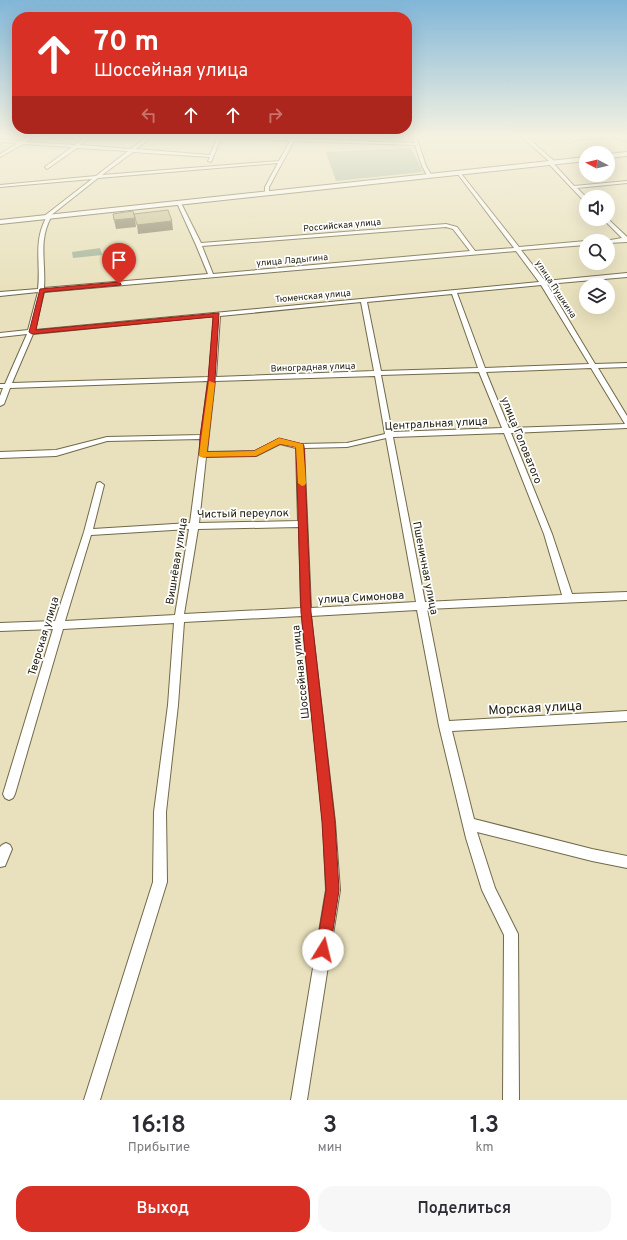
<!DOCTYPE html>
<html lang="ru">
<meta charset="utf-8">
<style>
:root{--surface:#fff;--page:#f7f7f7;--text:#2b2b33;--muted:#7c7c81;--accent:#d93025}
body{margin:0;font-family:Overpass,sans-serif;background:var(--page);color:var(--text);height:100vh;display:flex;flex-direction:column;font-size:15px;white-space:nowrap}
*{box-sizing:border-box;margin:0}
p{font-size:13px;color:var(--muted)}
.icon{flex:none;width:22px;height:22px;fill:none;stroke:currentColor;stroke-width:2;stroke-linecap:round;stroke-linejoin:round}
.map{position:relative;height:1100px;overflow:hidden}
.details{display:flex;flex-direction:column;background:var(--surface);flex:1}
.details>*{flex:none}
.banner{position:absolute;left:12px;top:12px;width:400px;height:122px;border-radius:16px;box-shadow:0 4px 16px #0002;background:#d93025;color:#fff;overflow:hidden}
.needle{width:26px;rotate:277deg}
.tools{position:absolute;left:579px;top:146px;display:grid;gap:8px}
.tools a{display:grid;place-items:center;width:36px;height:36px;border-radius:50%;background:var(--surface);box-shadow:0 4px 16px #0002;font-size:20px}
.pin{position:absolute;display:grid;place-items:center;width:34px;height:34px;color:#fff;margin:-41px -17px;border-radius:50% 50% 50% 0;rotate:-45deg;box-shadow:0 0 4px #0007}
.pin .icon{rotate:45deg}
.me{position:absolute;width:44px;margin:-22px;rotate:9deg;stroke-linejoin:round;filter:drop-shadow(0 0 3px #0008)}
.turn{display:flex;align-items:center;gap:14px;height:84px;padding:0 16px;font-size:18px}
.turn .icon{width:52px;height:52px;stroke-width:2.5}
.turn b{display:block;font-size:28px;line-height:34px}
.lanes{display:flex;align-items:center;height:38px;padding:0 16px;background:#0003;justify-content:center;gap:20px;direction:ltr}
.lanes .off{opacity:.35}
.eta{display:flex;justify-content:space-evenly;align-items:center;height:68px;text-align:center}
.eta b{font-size:24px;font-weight:600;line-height:28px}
.button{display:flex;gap:8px;margin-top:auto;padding:8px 16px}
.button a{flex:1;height:46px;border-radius:16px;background:var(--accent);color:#fff;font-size:16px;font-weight:600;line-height:46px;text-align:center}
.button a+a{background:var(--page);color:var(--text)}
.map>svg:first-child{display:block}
.green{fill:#a5b69b}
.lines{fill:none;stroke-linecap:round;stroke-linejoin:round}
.stream{stroke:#87b9c0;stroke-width:1}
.minor-casing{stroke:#716949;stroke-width:2}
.tertiary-casing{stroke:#716949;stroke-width:2}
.minor{fill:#fff;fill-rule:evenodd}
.tertiary{fill:#fff;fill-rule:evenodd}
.shaded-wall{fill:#90896e}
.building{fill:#cdc49d;stroke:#90896e}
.route{fill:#d93025;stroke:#8d1f18}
.slow{fill:#f59e0b}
.labels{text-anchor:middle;stroke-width:3.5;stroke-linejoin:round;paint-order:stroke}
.far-street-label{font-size:9px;fill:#252214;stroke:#fff}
.street-label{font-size:11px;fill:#252214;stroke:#fff}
.near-street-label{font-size:13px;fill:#252214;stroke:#fff}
</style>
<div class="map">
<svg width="627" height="1100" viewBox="0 0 627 1100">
<rect width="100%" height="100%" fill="#e9e1bd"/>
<path class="green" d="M411 148 423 172 336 181 326 152Z
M100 248 102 255 73 258 72 252Z"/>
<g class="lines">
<path class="stream" d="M613 137 627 141"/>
<defs>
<path id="minor" d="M30 136H35L26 142 75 145 87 136H92L80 145 131 149 148 136H153L136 149 210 155 218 136H222L211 162 208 161 210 157 133 152 102 175 279 161 290 141 234 136 292 139 293 136H297L295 139 414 143 412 136H416L426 166 432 176 428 177 422 166 415 145 294 141 269 187V193L267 194 265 193V187L278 163 98 178 50 216 51 217C38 242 46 262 44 288L208 274 196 245 177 203 179 202 181 203 201 243 446 224 457 227 475 251 514 248 457 173 459 171 519 247 586 241V245L521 250 545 281 627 273V277L547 284 595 364 627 363V367L598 368 627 416V428L511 433 552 534 572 594 627 592V600L427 609 449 721 627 711V721L452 731 474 819 592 849 627 856V868L592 861 477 832 495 888 518 934 519 1100H503L504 935 482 890 466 838 439 726 417 610 311 616 335 822 340 890 307 1100H291L326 890 323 822 302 616 184 622 178 705 166 812 167 882 100 1100H84L153 882 154 812 168 705 174 623 63 629 15 794 13 798 9 800 5 798 3 794 53 629 0 631V623L55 621 84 532 97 483 100 482 104 485 93 529 190 523 201 439 107 441 56 456 0 458V452L56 450 107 437 201 435 208 381 10 388 4 404 0 406V396L3 388H0V384H5L27 334 0 337V333L28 330 38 292 0 296V292L38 289C41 263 33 243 46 218L43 217 92 179 0 187V185L96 176 128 151 77 148 47 169 45 167 72 147 23 144 0 157V154L18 143 0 142V140L21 141ZM446 227 453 229 470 251 213 274 202 246ZM516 251 539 282 35 330 44 292ZM541 285 589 364 485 368 457 293ZM452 294 478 368 381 371 367 302ZM361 302 374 371 216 377 220 316ZM214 316 209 377 12 383 33 334ZM591 368 625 424 509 428 486 372ZM479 372 502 428 392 432 381 375ZM375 376 385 434 347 443 300 444 279 439 255 451 207 452 215 381ZM504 433 544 534 562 595 425 602 393 437ZM386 438 416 602 311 608 304 448 347 447ZM280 444 296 448 298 521 199 523 206 457 256 456ZM299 527 301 608 184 614 198 529ZM189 529 175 615 65 621 91 535Z
M521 136H526L554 161V163H553L574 186 627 181V183L577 188 586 197V201H584L549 164V162H550Z
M568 136 573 138 620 136 627 139V141L614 137 572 140Z
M603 219H608L627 237V242L608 243V241H605L622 238Z
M6 843 10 845 12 849 5 866 0 867V847L2 845Z"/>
<path id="tertiary" d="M627 152V156L608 158V154Z
M586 157V161L0 224V220Z"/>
</defs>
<use href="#minor" class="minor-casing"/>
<use href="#tertiary" class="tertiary-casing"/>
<use href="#minor" class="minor"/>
<use href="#tertiary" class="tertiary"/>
</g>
<path class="shaded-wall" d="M135 218 136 227 116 229 114 220Z
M172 221 173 230 138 234 137 225Z"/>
<path class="building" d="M168 210 172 221 137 225 134 214Z
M133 211 135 218 114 220 113 214Z"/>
<linearGradient id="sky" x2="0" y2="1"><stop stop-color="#81b6d8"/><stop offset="0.47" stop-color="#f5f2e1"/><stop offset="1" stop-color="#f5f2e1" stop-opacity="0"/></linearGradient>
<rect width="627" height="290" fill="url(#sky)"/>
<path class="route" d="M119 282 121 284V285L44 292 36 330 219 313 215 380 207 452 254 451 279 438 303 444 304 446 311 612 335 822 339 890 330 950 328 955 323 957 318 955 316 950 326 890 322 822 301 612 296 447 280 444 256 456 203 457 199 455 200 437 208 380 213 317 32 334 29 332 40 289Z"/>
<path class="slow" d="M209 381 215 383 207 452 254 451 279 438 303 444 306 483 305 485 302 486 298 483 296 447 280 444 256 456 200 457 199 455Z"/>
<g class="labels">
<g class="far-street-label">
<text transform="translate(342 225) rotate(-5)" y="3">Российская улица</text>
<text transform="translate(292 260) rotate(-5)" y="3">улица Ладыгина</text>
<text transform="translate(556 289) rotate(57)" y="3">улица Пушкина</text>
<text transform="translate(313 296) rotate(-5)" y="3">Тюменская улица</text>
<text transform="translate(313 367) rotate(-2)" y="3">Виноградная улица</text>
</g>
<g class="street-label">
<text transform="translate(436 423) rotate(-3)" y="4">Центральная улица</text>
<text transform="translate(522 440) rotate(68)" y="4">улица Головатого</text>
<text transform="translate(243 513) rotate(-1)" y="4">Чистый переулок</text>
<text transform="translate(176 561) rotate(-81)" y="4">Вишнёвая улица</text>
<text transform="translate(426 568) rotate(79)" y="4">Пшеничная улица</text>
<text transform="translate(361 597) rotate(-3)" y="4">улица Симонова</text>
<text transform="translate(43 636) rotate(-73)" y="4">Тверская улица</text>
<text transform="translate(300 672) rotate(-96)" y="4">Шоссейная улица</text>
</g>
<g class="near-street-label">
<text transform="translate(535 707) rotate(-3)" y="5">Морская улица</text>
</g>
</g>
</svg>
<div class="tools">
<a><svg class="needle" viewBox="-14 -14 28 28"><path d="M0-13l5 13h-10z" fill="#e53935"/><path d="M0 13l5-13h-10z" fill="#7c7c81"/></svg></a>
<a><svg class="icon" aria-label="sound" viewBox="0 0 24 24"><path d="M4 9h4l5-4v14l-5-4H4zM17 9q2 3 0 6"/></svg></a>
<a><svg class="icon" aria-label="search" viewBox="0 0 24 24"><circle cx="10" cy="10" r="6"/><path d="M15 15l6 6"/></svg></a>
<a><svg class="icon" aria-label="layers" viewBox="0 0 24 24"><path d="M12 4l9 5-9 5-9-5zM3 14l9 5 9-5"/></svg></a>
</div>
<div class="pin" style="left:119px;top:284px;background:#d93025"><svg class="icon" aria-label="arrive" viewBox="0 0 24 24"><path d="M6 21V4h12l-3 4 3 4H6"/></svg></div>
<svg class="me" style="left:323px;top:950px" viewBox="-20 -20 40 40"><circle r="19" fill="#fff"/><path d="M0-13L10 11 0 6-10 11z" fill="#d93025"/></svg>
<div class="banner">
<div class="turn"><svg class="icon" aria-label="ahead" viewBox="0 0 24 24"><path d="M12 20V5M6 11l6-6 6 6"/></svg><div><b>70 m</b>Шоссейная улица</div></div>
<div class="lanes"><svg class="icon off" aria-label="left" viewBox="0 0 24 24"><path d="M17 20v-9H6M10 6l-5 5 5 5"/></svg><svg class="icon" aria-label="ahead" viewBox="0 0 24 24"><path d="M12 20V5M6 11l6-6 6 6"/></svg><svg class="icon" aria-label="ahead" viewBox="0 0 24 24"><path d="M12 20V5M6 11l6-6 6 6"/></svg><svg class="icon off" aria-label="right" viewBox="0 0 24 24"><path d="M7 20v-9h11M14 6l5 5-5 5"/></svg></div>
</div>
</div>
<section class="details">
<div class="eta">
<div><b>16:18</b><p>Прибытие</p></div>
<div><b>3</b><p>мин</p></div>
<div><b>1.3</b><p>km</p></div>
</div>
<div class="button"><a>Выход</a><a>Поделиться</a></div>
</section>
